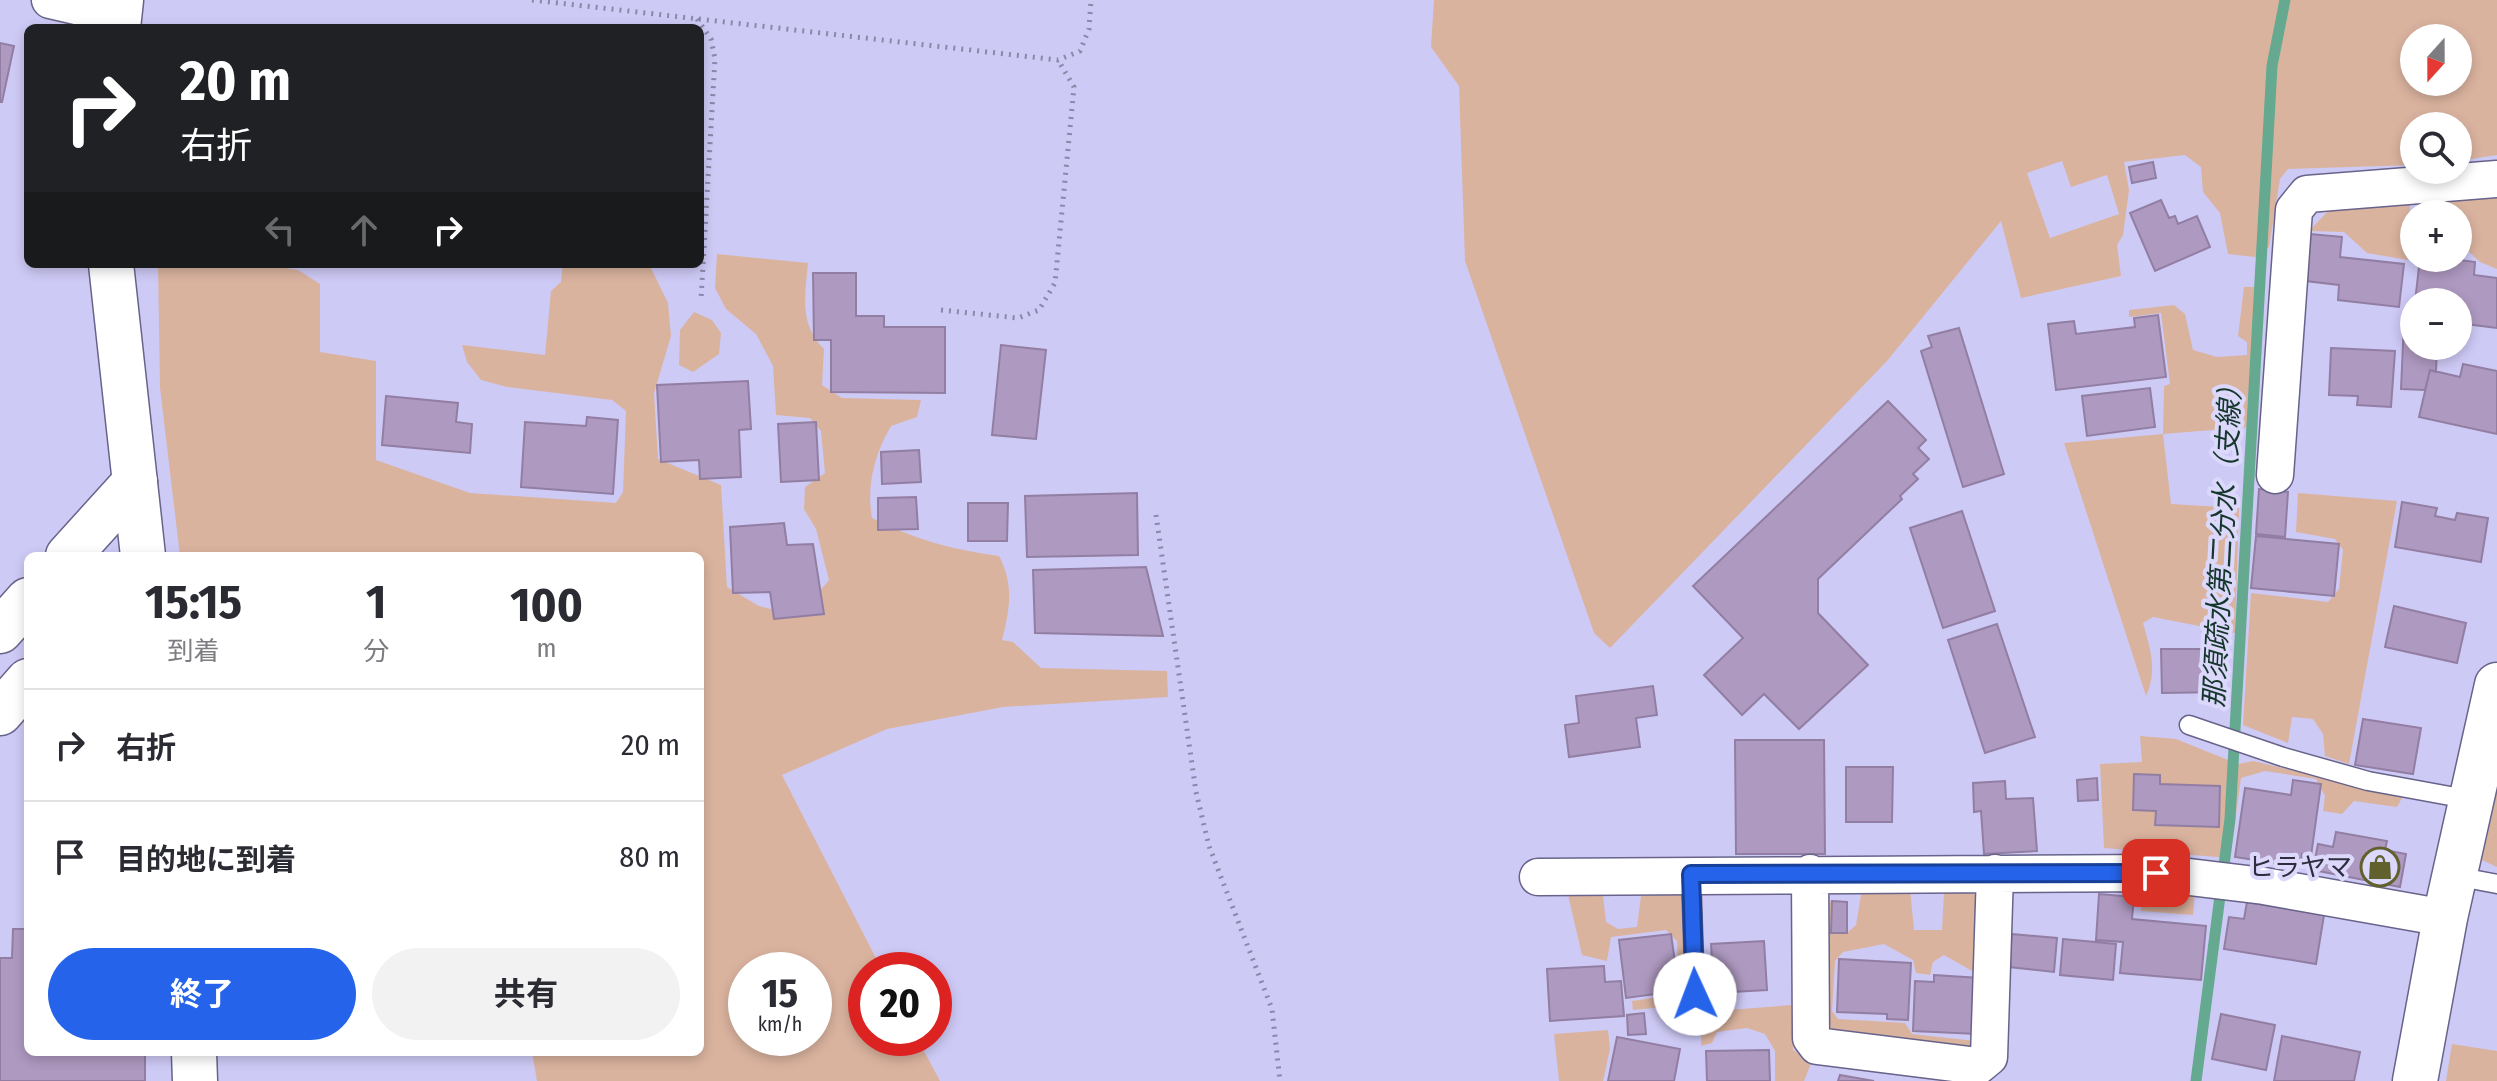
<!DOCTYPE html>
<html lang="ja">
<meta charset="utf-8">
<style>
:root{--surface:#fff;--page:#f2f2f3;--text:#2b2b33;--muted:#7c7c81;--line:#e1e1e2;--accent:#2563eb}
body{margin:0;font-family:"Fira Sans Condensed","Noto Sans JP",sans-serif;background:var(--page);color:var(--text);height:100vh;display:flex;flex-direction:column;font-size:30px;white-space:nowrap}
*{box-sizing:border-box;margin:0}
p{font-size:26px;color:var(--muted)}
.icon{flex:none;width:44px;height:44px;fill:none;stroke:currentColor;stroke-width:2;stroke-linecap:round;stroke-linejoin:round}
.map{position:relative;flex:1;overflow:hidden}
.drawer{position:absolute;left:24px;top:552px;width:680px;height:504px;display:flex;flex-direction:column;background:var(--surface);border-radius:12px;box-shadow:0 4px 12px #0003}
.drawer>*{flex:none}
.guide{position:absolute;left:24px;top:24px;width:680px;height:244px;border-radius:12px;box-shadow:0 4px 12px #0003;background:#202124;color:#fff;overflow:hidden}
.needle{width:52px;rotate:201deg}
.tools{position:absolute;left:2400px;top:24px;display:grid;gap:16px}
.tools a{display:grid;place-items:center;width:72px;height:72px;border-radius:50%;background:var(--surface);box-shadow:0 4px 12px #0003;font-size:40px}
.speed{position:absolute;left:728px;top:952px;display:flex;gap:16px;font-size:40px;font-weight:700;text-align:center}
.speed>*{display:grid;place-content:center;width:104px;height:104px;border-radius:50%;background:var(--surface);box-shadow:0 4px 12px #0003;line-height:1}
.speed small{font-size:20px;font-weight:400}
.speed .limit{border:12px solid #d22;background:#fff;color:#111}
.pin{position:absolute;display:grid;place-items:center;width:68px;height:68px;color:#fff;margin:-34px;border-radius:16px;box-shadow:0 4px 12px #0006}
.me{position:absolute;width:88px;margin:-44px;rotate:358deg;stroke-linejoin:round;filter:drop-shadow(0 0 6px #0008)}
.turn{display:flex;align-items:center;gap:28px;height:168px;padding:0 24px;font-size:36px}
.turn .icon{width:104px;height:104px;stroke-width:2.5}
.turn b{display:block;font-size:56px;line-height:68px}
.lanes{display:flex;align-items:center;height:76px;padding:0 24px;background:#0003;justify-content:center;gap:40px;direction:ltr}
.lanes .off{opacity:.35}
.eta{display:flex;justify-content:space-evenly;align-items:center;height:136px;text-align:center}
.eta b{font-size:48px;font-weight:700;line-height:56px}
.button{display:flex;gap:16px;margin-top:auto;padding:16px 24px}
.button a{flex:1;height:92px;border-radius:48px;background:var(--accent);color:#fff;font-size:32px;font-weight:700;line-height:92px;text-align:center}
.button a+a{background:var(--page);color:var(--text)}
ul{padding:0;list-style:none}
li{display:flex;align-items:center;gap:24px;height:112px;padding:0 24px;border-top:2px solid var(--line)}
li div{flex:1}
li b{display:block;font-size:30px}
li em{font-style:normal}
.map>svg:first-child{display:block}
.green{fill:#dab39f;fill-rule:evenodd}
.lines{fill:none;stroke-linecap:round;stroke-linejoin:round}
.stream{stroke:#64a990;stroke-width:11}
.building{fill:#ae99c0;stroke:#927ea3;stroke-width:2}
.lane-casing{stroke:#67638a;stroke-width:21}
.street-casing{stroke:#67638a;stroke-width:39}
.secondary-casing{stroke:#67638a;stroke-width:47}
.primary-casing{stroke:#67638a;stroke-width:47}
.path{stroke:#8b87a8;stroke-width:5;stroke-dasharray:2 6;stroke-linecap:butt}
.lane{stroke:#fff;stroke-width:18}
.street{stroke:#fff;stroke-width:36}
.secondary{stroke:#fff;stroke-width:44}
.primary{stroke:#fff;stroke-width:44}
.route-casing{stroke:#184099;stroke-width:20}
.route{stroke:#2563eb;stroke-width:14}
.labels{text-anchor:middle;stroke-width:8;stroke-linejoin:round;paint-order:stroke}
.poi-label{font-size:26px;fill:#2e2c3d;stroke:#dbd8fc;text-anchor:end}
.water-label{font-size:28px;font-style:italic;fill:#15362b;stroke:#dbd8fc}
</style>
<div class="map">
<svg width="2497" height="1081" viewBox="0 0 2497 1081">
<rect width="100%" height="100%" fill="#cecaf6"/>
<path class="green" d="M1434 0H2497V155L2458 161V126H2414V165L2288 169 2280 179 2269 247 2255 257 2228 254 2220 213 2203 192 2201 167 2185 155 2124 162 2129 190 2123 235 2117 245 2121 276 2021 298 2001 221 1887 361 1610 648 1594 633 1465 261 1459 86 1431 47ZM2414 38H2458V82H2414ZM2062 161 2071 187 2107 175 2119 214 2050 238 2027 173Z
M2497 197V269L2480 262 2467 250 2466 236 2458 235V214H2425L2426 201Z
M2410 203 2408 260 2367 253 2344 232 2309 231 2331 208Z
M717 254 808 263C805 296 799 324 824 349L822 385 842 398 921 400 917 417 891 426C875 453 866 486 872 518 913 539 954 550 999 556 1014 584 1010 609 1002 640L1013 642 1041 668 1167 671 1168 697 1003 707 887 729 782 775 882 970H866V1038H917L940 1081H537L532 1052H700V556H180L160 388 158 264H259L298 270 320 284V352L376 361V460L470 493 616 503 623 492 626 411 612 400 507 387 481 380 467 362 462 345 545 355 551 291 561 282 563 264H649L668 303 671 336 654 393 658 459 721 485 727 587 759 606 799 616 829 580 816 529 804 509 805 487 825 473 821 431 810 418 776 415 773 366 756 334 726 309 715 288ZM746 970H814V1038H746Z
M2244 287H2257L2249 427 2163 434 2171 504 2239 508 2235 633 2153 617 2143 623C2150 648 2158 671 2146 696L2064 443 2163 434 2164 386 2170 384 2161 313 2129 317V310L2174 305 2185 314 2193 350 2217 357 2247 355V342L2238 336Z
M694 312 712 320 721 333 719 354 693 372 679 365 680 330Z
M2298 493 2397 501 2349 764 2325 756 2323 734 2313 719 2292 717 2288 743 2243 725 2251 593 2328 602 2339 589 2343 550 2335 539 2296 532Z
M2140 736 2176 739 2238 764 2253 761 2403 796 2397 807 2354 801 2342 814 2323 811 2325 796 2316 779 2265 771 2241 778 2230 858 2104 848 2100 764 2142 762ZM2135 774 2160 775V784L2220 786 2218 827 2156 825V811L2133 810Z
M2497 792V867L2482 860Z
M2126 884 2195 890 2193 915 2141 911 2142 894 2126 891Z
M1910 888 1914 930H1942L1944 892 1969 890 1981 900 1984 967 1974 972 1944 955 1933 962 1930 975 1916 973 1913 960 1884 944 1843 952 1835 961 1832 1011 1838 1019 1905 1023 1912 1034 1975 1041 1970 1054 1824 1038 1825 903 1832 901 1831 932 1847 933 1856 925 1862 889Z
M1681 893 1686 1005 1633 1010 1632 1001 1680 994 1677 941 1666 930 1611 937 1607 961 1582 955 1568 895 1603 896 1606 922 1618 929 1637 927 1641 896Z
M1792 1005 1793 1050 1812 1061 1804 1081H1775V1051L1765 1034 1747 1028 1717 1032 1712 1043 1701 1046 1702 1012Z
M1608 1030 1610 1049 1603 1081H1559L1554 1034Z
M2452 1044 2497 1051V1081H2446Z"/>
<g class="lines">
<path class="stream" d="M2196 1081 2230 819 2272 66 2285 0"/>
</g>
<path class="building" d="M0 43 14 46 2 102H0Z
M2153 162 2156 178 2132 183 2129 167Z
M2161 200 2169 218 2175 216 2178 224 2197 216 2210 247 2155 271 2130 213Z
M2310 234 2342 237 2340 257 2404 264 2399 307 2338 300 2339 285 2306 281Z
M2458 240 2462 241 2460 260 2475 262 2474 275 2497 278V328L2458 323V302H2415L2420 258H2458Z
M813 273H856V316H884V327H945V393L831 392V340H814Z
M2158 315 2166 377 2056 390 2048 324 2074 321 2076 334 2135 327 2134 318Z
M2404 321 2414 322V346H2437L2436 372 2430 370 2425 390 2401 389Z
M1959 328 2004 474 1963 487 1921 351 1932 347 1928 336Z
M1001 345 1046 350 1036 439 992 435Z
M2331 348 2395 351 2391 407 2357 405 2358 396 2329 395Z
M2463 364 2497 371V434L2419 417 2430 370 2460 377Z
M748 381 751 429 739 430 741 477 700 479 699 460 661 462 657 385Z
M2150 388 2155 427 2087 436 2082 396Z
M386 396 458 403 456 422 472 424 470 453 382 445Z
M1888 401 1926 440 1918 448 1929 459 1913 474 1918 479 1900 496 1902 499 1818 579V613L1868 665 1799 729 1764 694 1742 715 1704 675 1743 638 1693 586Z
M587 417 618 420 613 494 521 487 525 422 586 426Z
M816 422 819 480 781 482 778 424Z
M919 450 921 482 882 484 881 452Z
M2259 489 2288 492 2285 537 2256 534Z
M1137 493 1138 555 1027 557 1025 496Z
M916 497 918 529 878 530V498Z
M2402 502 2437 508 2435 516 2455 520 2457 513 2488 518 2481 562 2395 547Z
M968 503H1008L1007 541H968Z
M1962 511 1995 611 1943 628 1910 528Z
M784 523 787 545 813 544 824 614 774 619 770 592 733 593 730 527Z
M2256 536 2339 544 2334 596 2251 588Z
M1146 567 1163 636 1035 633 1033 570Z
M2394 606 2466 623 2457 663 2385 647Z
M1997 624 2035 737 1985 753 1948 640Z
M2161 649H2224V692L2162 693Z
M1653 686 1657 715 1636 718 1640 747 1569 757 1565 725 1579 723 1576 696Z
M2363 719 2421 728 2413 774 2355 765Z
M1735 740H1824L1825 854H1736Z
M1846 767H1893L1892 822H1846Z
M2134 774 2160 775V784L2220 786 2219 827 2155 825 2156 811 2133 810Z
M2097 778 2098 800 2078 801 2077 780Z
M2293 780 2321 784 2311 856 2302 854 2300 867 2235 857 2245 788 2291 795Z
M2005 781 2006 799 2033 798 2037 851 1984 854 1981 811 1974 812 1973 783Z
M2336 832 2387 841 2385 850 2406 854 2400 887 2313 870 2318 844 2333 847Z
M2099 894 2134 897 2132 919 2206 926 2201 980 2120 973 2123 942 2096 940Z
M1832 901 1847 902V933H1831Z
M2247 902 2324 915 2316 964 2224 949 2229 917 2244 919Z
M13 929H28V1052H145V1081H0V958H12Z
M1671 934 1679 991 1626 998 1619 940Z
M2012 934 2057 938 2054 972 2009 967Z
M2063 939 2116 944 2113 980 2060 975Z
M1764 941 1767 990 1714 993 1711 944Z
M1839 959 1911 963 1908 1020 1887 1019V1014L1837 1012Z
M1604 966 1605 982 1621 981 1624 1016 1550 1021 1547 969Z
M1934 975 1980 978 1977 1034 1913 1031 1915 981 1934 982Z
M1644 1013 1646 1034 1628 1035 1627 1015Z
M2221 1014 2275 1025 2266 1070 2212 1059Z
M2282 1036 2360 1052 2354 1081H2274Z
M1617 1037 1680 1049 1674 1081H1608Z
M1769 1050 1770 1081H1707L1706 1051Z
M1840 1075 1874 1081H1838Z"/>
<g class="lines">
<defs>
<path id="lane" d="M2189 725 2283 757 2368 781 2472 800
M1691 874 1696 1024
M2455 876 2497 884"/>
<path id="street" d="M50 0 119 16
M2275 475 2294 210 2307 194 2497 179
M1810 873 1811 1038 1817 1046 1978 1066 1989 1057 1995 873
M1538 877 2156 873 2264 886 2445 918"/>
<path id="secondary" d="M118 28 121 0
M111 264 143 556
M194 1052 195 1081
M2415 1081 2445 918 2497 685"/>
<path id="primary" d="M68 556 135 482
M0 631 28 600
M0 713 28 681"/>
</defs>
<use href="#lane" class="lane-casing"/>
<use href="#street" class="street-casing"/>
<use href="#secondary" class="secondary-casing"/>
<use href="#primary" class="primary-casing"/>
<path class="path" d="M532 0 1058 60 1080 51 1089 29 1091 0
M697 19 711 39 715 59 701 299
M941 310 1018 318 1039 310 1055 283 1074 87 1058 60
M1156 515 1196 792 1209 846 1272 1009 1280 1081"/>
<use href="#lane" class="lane"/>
<use href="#street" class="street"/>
<use href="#secondary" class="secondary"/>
<use href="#primary" class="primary"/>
</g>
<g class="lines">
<defs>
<path id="route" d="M1695 994 1691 874 2156 873"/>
</defs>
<use href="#route" class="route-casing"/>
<use href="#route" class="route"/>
</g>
<defs>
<symbol id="shop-ring" viewBox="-11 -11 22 22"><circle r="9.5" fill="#dbd8fc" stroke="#61612e" stroke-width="1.5"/><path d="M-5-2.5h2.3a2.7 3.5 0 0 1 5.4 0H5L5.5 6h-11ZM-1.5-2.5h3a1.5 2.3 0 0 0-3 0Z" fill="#61612e"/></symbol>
</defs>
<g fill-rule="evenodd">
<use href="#shop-ring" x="2358" y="845" width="44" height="44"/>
</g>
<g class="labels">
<g class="poi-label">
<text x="2352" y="876">ヒラヤマ</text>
</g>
<g class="water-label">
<text transform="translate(2222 540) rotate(-87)" y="10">那須疏水第二分水（支線）</text>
</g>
</g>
</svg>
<div class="tools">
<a><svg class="needle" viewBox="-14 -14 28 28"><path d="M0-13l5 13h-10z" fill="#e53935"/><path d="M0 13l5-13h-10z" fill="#7c7c81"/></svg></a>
<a><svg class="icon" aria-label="search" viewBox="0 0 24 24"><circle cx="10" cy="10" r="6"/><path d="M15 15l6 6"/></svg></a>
<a>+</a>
<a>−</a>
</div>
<div class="speed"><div>15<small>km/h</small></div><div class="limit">20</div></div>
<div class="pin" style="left:2156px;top:873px;background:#d93025"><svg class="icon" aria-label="arrive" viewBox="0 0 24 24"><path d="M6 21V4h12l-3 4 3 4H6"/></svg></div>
<svg class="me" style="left:1695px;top:994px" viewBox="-20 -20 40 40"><circle r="19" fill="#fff"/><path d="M0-13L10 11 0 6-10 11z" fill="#2563eb"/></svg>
<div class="guide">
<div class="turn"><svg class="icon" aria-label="right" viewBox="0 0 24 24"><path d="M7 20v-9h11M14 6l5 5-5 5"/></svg><div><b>20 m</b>右折</div></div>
<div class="lanes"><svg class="icon off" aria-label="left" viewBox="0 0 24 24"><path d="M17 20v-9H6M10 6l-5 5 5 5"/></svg><svg class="icon off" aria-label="ahead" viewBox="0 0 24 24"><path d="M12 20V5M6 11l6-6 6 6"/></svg><svg class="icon" aria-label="right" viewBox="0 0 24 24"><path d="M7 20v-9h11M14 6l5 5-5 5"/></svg></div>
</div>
<section class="drawer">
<div class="eta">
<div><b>15:15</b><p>到着</p></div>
<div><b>1</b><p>分</p></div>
<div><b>100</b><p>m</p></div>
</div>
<ul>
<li><svg class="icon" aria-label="right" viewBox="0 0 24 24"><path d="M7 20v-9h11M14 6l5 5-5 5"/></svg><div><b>右折</b></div><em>20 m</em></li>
<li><svg class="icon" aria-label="arrive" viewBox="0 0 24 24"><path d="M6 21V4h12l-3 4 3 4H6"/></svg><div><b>目的地に到着</b></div><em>80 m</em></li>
</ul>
<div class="button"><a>終了</a><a>共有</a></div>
</section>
</div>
